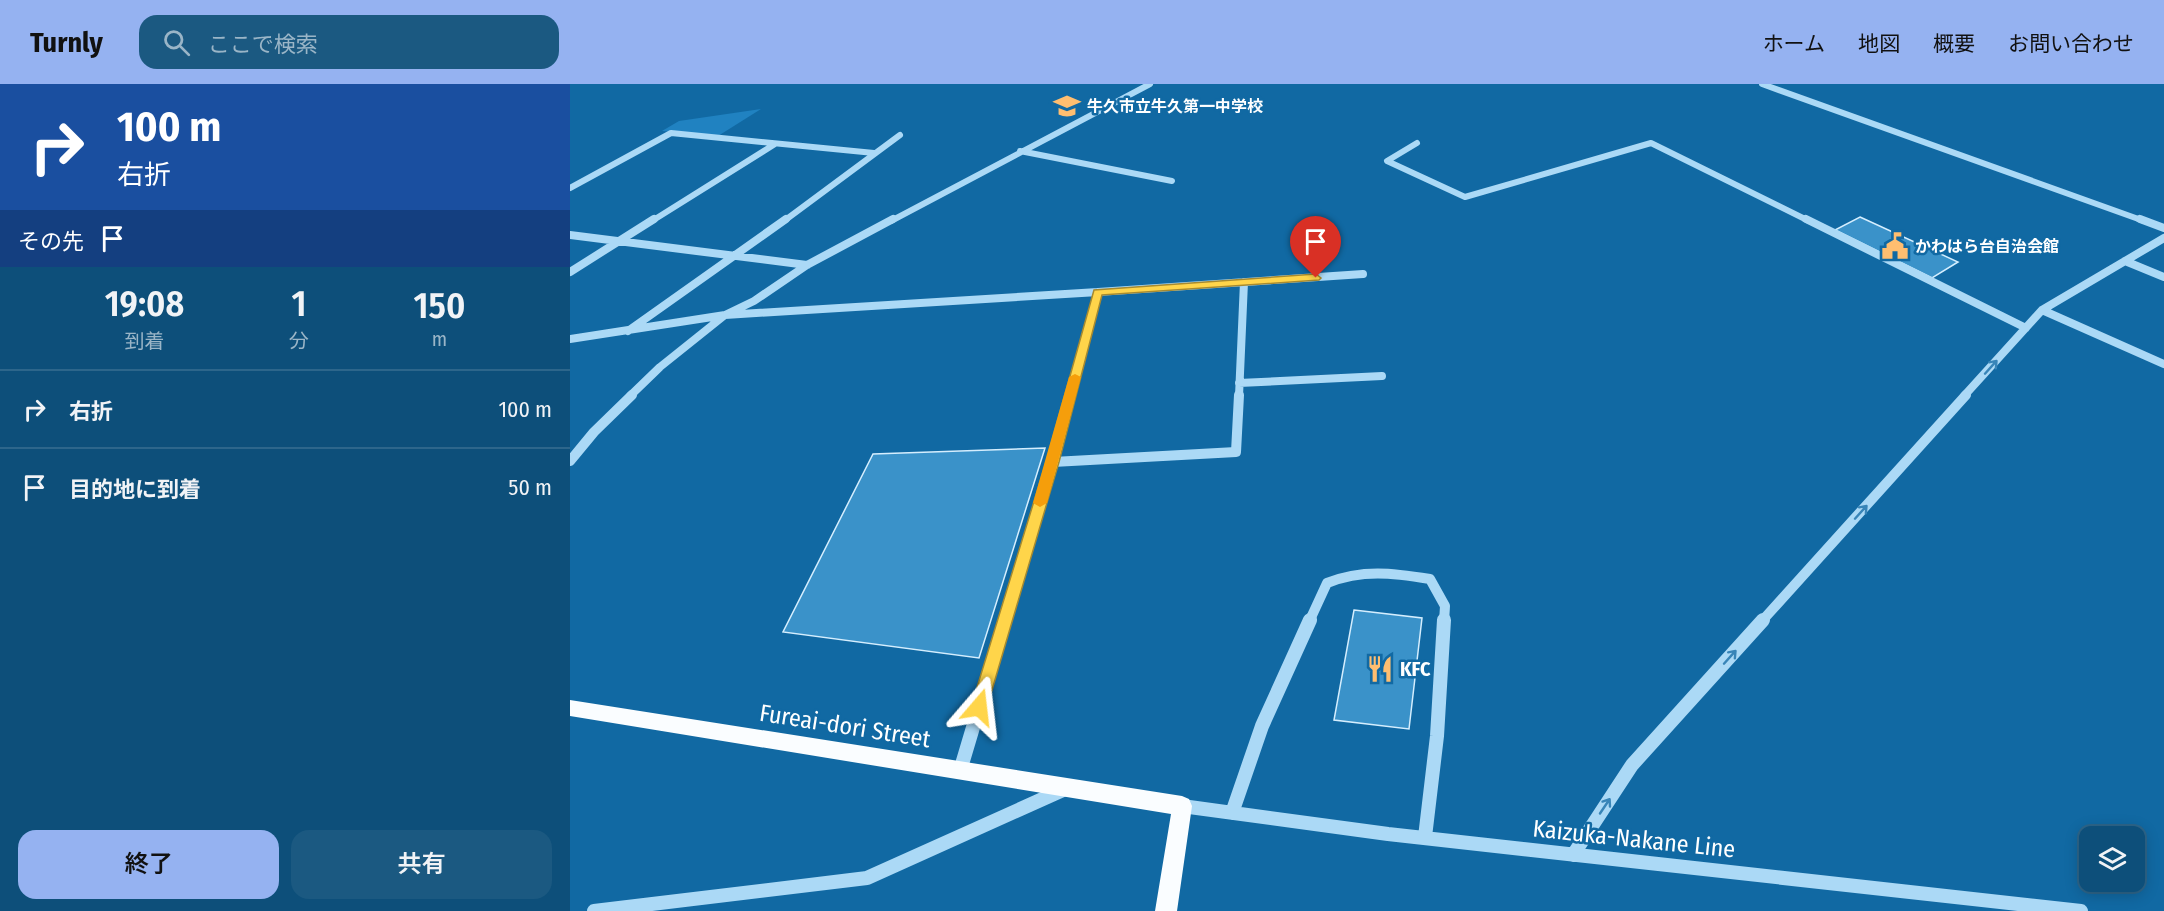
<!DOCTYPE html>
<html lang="ja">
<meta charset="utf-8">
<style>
:root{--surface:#0d4f7a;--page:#1b5981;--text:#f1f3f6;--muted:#9ab5c7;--line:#2d668b;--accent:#95b2f1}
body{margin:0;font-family:"Fira Sans Condensed","Noto Sans JP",sans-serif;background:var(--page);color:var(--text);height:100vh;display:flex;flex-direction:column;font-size:22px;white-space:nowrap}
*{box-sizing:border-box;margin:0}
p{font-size:20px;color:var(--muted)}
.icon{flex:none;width:33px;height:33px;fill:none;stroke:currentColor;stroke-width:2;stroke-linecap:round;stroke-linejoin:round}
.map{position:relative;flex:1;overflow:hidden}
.details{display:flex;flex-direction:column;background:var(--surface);width:570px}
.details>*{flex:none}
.hud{background:#1a4fa0;color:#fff;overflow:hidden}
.fabs{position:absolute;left:1509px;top:742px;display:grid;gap:12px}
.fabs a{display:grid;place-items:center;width:66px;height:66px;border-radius:12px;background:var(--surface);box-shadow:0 3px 15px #0003,0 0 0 2px var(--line);font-size:30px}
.pin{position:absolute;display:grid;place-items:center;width:51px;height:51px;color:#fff;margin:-62px -26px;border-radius:50% 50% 50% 0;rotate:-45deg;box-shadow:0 0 6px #0007}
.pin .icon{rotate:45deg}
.me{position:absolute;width:66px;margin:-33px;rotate:17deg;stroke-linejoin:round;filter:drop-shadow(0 0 4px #0008)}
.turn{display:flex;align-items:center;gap:21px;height:126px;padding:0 18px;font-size:27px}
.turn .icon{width:78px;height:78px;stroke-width:2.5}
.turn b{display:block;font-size:42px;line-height:51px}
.then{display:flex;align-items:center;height:57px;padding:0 18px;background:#0003;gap:12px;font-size:22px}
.eta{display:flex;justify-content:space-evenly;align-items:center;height:102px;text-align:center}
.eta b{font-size:36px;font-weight:600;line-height:42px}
.action{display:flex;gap:12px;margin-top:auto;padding:12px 18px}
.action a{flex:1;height:69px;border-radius:18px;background:var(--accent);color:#111;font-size:24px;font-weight:600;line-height:69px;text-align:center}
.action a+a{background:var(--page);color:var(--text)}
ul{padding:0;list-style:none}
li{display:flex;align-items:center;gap:18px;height:78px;padding:0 18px;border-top:2px solid var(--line)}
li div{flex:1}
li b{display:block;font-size:22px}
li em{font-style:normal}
header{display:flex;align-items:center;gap:36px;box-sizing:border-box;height:84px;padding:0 30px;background:var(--accent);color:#111}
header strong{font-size:28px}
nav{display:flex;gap:33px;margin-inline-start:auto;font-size:21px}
.search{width:420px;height:54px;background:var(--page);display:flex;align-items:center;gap:15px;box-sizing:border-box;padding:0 21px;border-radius:18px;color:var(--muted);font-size:22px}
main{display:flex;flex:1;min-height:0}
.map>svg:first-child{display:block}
.green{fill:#2082c1}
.building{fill:#3a92c9;stroke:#d5eefe;stroke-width:1.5}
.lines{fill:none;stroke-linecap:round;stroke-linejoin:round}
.minor-far3{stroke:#abd9f6;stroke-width:6}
.minor-far2{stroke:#abd9f6;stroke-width:8}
.minor-far1{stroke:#abd9f6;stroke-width:10}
.minor{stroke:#abd9f6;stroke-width:14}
.major{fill:#fafdff;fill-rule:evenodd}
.oneway{stroke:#3885b8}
.route{fill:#ffd54a;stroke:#a68a30;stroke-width:1.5}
.slow{fill:#f59e0b}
.labels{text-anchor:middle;stroke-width:5;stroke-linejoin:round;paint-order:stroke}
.far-poi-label{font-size:16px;font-weight:bold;fill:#fff;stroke:#1169a3;text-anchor:start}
.poi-label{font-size:20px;font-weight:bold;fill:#fff;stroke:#1169a3;text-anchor:start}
.near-street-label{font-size:24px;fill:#fff;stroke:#1169a3}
</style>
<header>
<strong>Turnly</strong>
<div class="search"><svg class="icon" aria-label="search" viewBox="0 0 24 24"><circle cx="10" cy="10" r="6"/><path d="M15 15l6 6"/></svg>ここで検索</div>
<nav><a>ホーム</a><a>地図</a><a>概要</a><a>お問い合わせ</a></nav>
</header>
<main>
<section class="details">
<div class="hud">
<div class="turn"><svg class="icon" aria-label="right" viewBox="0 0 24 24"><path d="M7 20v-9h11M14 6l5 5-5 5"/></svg><div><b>100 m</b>右折</div></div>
<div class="then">その先<svg class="icon" aria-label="arrive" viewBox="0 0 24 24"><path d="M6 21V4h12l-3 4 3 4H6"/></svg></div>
</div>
<div class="eta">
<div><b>19:08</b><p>到着</p></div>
<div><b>1</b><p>分</p></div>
<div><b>150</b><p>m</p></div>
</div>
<ul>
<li><svg class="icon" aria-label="right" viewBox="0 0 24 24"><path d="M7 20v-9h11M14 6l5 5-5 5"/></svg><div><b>右折</b></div><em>100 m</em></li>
<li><svg class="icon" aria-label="arrive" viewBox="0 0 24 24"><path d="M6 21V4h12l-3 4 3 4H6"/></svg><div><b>目的地に到着</b></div><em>50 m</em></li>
</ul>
<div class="action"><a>終了</a><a>共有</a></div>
</section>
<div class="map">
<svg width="1594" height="827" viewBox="0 0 1594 827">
<rect width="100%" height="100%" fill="#1169a3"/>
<path class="green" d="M191 25 148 52 92 47 109 37Z"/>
<path class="building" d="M1290 133 1388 178 1362 194 1265 146Z
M475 364 409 574 213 548 303 370Z
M784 526 852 534 839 645 764 636Z"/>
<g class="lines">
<path class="minor-far3" d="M1192 0 1574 137
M847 59 817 77 895 113 1081 59 1239 137
M450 67 602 97
M0 104 101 49 304 69
M82 137 205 60
M214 137 330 51
M321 137 580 0"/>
<path class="minor-far2" d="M1236 135 1456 244
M1570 135 1594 144
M0 151 237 181
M1555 177 1594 193
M0 188 84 135
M528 208 793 190
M1472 226 1594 280
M58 247 216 135
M0 255 155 231 528 208 500 312
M669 299 812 292
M60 312 90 283 155 231 184 217 237 181 323 135
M669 312 674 198
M1394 312 1472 226 1594 154"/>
<path class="minor-far1" d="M0 377 24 348 62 311
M483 378 666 368 669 311
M435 538 501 311
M739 538 757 499C792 485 823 489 860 495L875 522 874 538
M1191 538 1396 311"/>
<path class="minor" d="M390 687 435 536
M612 722 818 750 1511 827
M662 729 692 642 740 536
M855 753 867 652 874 536
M1003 771 1062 681 1193 536
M24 827 297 794 495 705"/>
<path class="major" d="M0 616 612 712 619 715 622 722 607 827H585L601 730 0 632Z"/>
</g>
<defs><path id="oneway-shaft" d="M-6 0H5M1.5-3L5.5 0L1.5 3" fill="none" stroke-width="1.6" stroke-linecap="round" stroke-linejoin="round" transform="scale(1.5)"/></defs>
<g class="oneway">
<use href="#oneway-shaft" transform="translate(1421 283) rotate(-48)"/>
<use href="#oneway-shaft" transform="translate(1291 428) rotate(-48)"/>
<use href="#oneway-shaft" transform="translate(1160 573) rotate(-48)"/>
<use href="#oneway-shaft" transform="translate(1035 722) rotate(-56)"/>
</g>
<path class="route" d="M746 190 751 194 749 196 532 211 489 378 417 623 415 628 409 631 403 628 401 623 476 378 524 206Z"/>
<path class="slow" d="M505 290 511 293 477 419 470 423 463 419 499 293Z"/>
<defs>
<symbol id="school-bare" viewBox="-9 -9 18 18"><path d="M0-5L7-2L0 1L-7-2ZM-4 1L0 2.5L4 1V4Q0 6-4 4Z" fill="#ffbe70" stroke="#1169a3" stroke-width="2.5" paint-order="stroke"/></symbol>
<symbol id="civic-bare" viewBox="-9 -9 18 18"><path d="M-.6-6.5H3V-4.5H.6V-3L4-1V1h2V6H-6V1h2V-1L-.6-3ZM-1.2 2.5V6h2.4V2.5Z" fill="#ffbe70" stroke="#1169a3" stroke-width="2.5" paint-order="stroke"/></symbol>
<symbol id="restaurant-bare" viewBox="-9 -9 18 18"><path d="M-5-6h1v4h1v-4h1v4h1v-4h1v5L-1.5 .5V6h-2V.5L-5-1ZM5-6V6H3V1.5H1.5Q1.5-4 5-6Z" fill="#ffbe70" stroke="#1169a3" stroke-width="2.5" paint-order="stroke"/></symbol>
</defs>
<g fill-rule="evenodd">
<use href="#school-bare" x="478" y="3" width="38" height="38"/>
<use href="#civic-bare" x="1306" y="143" width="38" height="38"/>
<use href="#restaurant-bare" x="791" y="566" width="38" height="38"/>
</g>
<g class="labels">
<g class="far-poi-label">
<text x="517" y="28">牛久市立牛久第一中学校</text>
<text x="1345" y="168">かわはら台自治会館</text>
</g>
<g class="poi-label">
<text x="830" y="592">KFC</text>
</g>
<g class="near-street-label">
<text transform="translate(275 642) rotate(9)" y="8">Fureai-dori Street</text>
<text transform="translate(1064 755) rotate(6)" y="8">Kaizuka-Nakane Line</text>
</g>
</g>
</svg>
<div class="fabs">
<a><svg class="icon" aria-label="layers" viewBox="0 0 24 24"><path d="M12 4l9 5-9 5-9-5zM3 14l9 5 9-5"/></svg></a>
</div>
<div class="pin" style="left:746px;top:194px;background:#d93025"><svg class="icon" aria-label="arrive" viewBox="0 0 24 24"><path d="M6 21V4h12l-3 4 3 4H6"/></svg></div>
<svg class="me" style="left:409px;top:623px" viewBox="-20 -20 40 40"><path d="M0-17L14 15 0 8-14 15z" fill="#ffd54a" stroke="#fff" stroke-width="4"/></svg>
</div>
</main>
